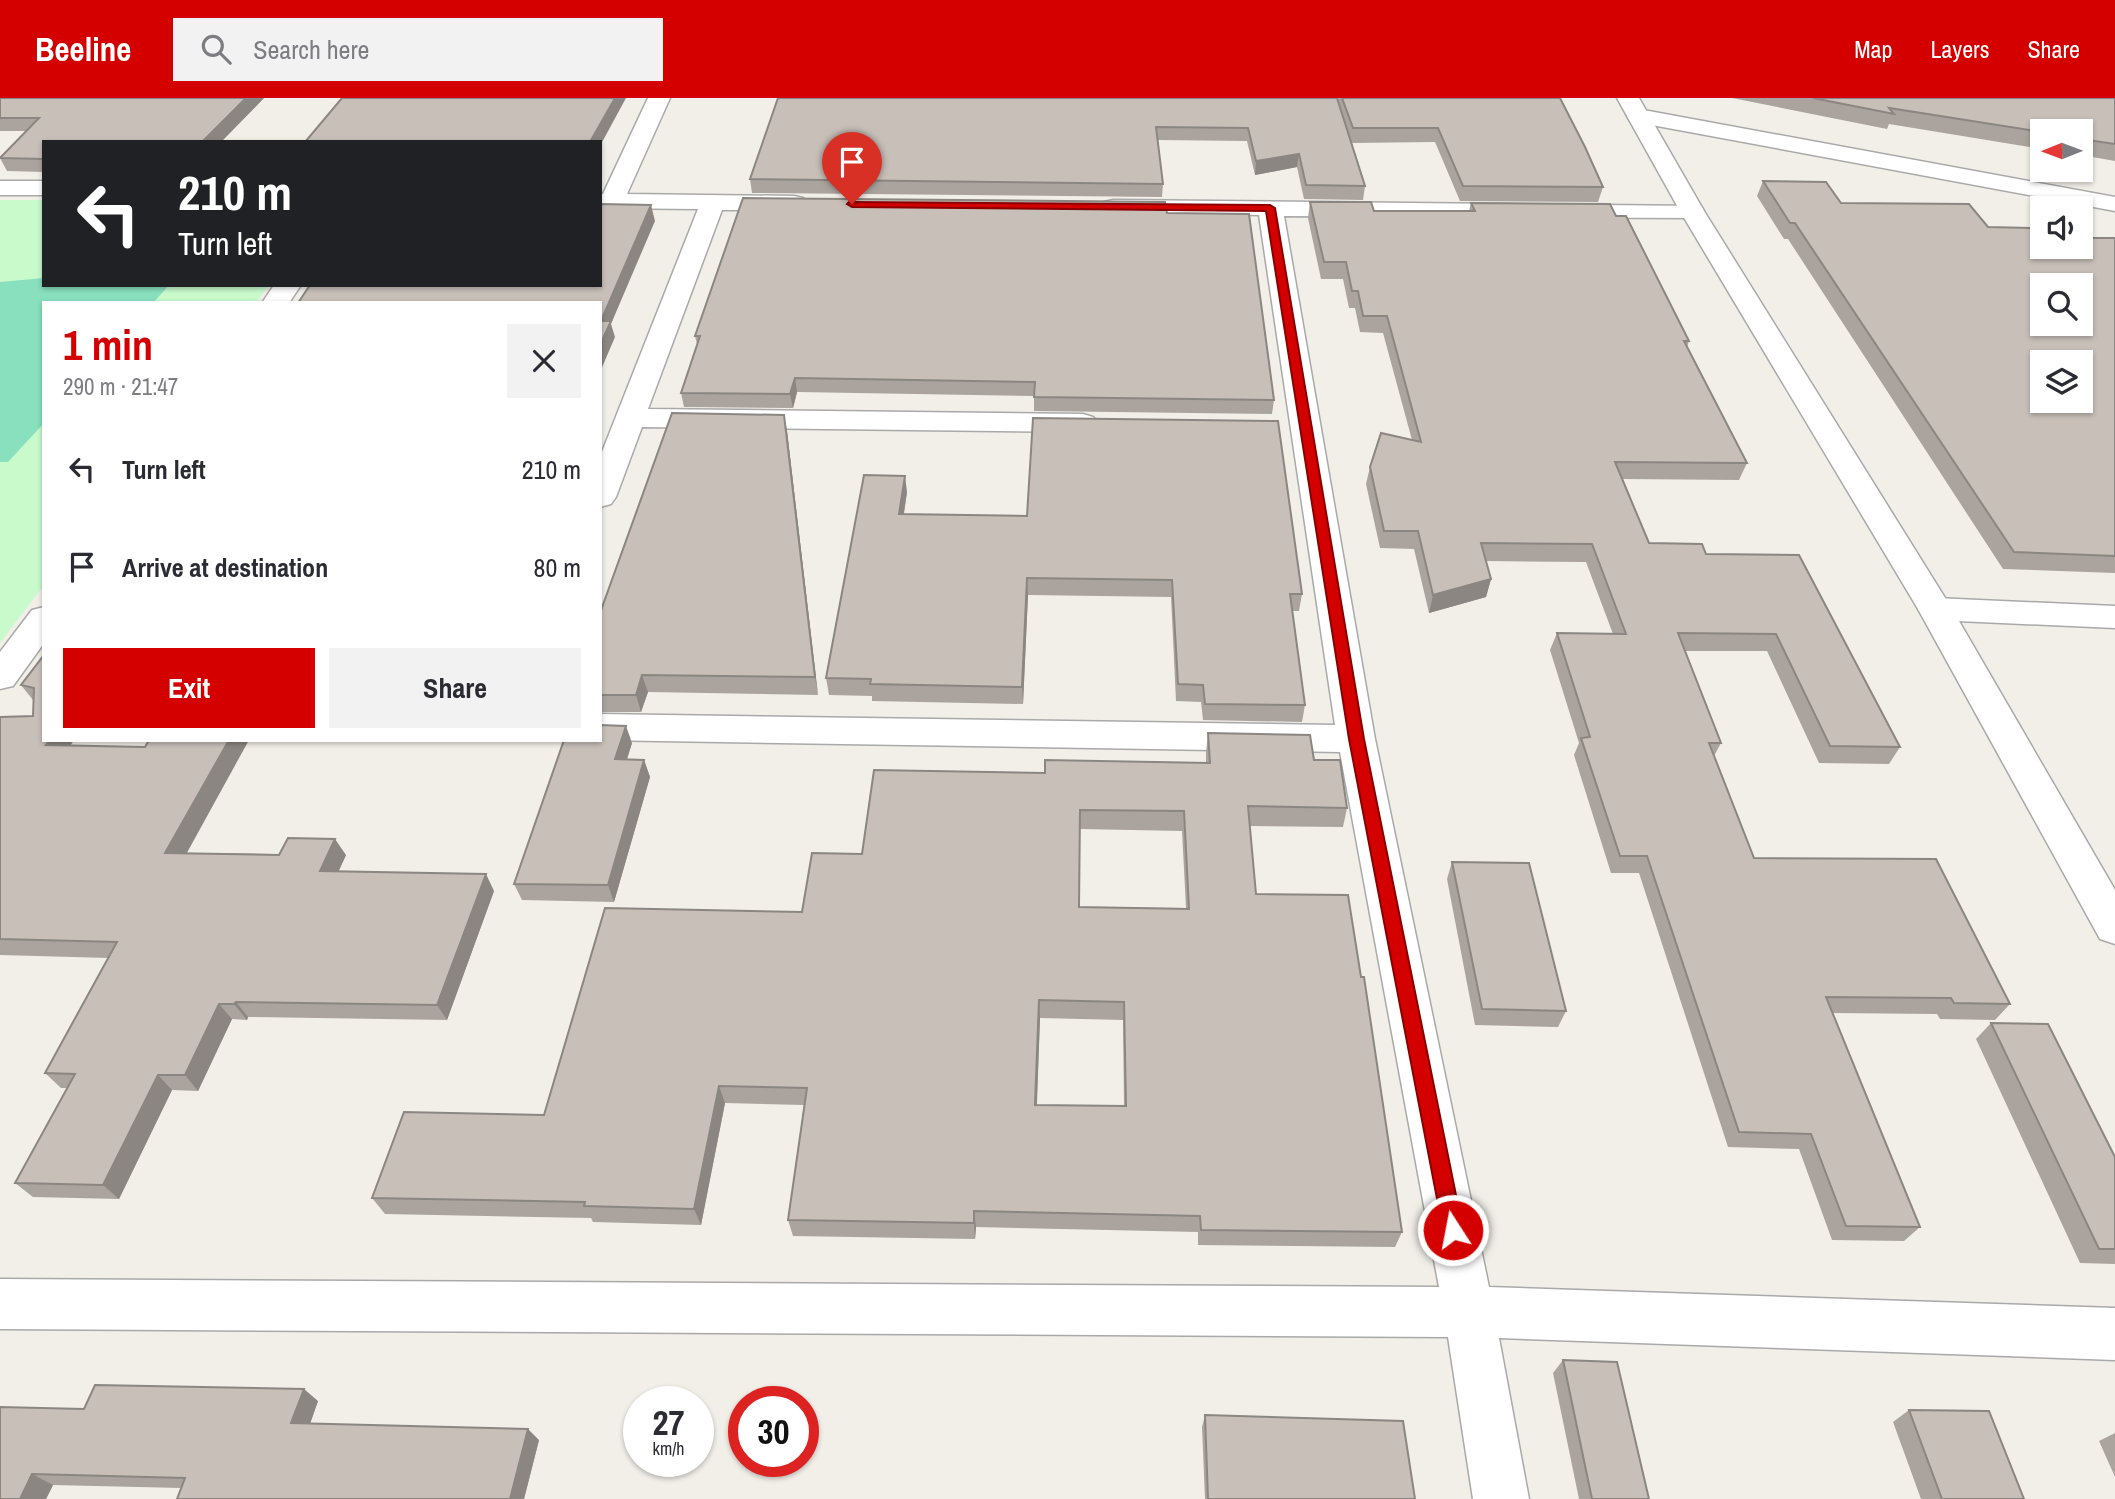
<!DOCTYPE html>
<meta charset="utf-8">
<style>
:root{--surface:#fff;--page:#f2f2f3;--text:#2b2b33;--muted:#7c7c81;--accent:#d40000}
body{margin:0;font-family:"Archivo Narrow",sans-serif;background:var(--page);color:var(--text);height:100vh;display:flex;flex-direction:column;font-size:26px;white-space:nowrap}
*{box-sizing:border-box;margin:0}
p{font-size:23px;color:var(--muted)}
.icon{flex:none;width:38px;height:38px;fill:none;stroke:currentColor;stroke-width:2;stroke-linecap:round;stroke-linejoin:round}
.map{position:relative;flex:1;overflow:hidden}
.panel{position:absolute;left:42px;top:203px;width:560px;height:441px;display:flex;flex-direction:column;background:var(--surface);border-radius:0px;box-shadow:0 2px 5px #0004}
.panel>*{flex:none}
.guide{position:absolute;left:42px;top:42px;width:560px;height:147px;border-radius:0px;box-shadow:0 2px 5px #0004;background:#202124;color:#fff;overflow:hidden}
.needle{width:46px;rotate:269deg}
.fabs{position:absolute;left:2030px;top:21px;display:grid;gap:14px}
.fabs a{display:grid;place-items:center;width:63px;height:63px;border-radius:0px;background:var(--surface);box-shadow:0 2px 5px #0004;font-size:35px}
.speed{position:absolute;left:623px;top:1288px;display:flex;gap:14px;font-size:35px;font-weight:700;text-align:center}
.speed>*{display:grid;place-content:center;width:91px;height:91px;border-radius:50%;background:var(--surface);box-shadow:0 2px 5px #0004;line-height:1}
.speed small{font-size:18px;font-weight:400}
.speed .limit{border:10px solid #d22;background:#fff;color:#111}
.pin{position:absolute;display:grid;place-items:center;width:60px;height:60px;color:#fff;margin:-72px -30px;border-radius:50% 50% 50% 0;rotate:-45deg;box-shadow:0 0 7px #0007}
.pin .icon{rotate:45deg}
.me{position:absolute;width:77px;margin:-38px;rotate:349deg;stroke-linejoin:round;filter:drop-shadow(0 0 5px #0008)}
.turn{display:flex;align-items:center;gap:24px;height:147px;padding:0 21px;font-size:32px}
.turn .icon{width:91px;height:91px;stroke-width:2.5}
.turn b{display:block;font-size:49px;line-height:60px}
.round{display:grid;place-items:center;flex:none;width:74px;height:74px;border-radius:0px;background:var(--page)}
.head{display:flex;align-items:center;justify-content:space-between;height:119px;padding:0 21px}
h1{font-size:42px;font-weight:700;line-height:52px;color:var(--accent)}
.cta{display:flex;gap:14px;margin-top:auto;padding:14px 21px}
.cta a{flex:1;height:80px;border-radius:0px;background:var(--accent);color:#fff;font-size:28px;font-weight:700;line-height:80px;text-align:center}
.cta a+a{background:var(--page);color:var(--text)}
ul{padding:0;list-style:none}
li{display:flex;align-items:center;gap:21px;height:98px;padding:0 21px}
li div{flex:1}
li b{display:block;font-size:26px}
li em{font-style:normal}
header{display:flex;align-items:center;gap:42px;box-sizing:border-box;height:98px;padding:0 35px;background:var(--accent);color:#fff}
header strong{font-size:33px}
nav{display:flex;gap:38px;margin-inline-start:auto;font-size:24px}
.search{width:490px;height:63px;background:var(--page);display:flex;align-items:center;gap:18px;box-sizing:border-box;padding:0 24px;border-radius:0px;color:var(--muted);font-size:26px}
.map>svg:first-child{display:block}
.park{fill:#c8facc}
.pitch{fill:#88e0be}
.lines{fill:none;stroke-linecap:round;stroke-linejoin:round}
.minor-casing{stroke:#a9a9a9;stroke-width:3}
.tertiary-casing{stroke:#a9a9a9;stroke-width:3}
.minor{fill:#fff;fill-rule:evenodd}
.tertiary{fill:#fff;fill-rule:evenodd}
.wall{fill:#aba49e;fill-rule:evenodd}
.shaded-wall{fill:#8b8681}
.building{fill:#c7bfb8;stroke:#8b8681;stroke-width:2;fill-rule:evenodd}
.route{fill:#d40000;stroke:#8a0000;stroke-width:2}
</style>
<header>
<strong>Beeline</strong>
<div class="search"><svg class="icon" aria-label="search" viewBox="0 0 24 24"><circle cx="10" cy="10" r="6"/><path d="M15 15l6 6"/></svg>Search here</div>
<nav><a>Map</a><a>Layers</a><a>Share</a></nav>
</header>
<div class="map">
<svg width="2115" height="1401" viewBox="0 0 2115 1401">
<rect width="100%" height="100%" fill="#f2efe9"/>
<path class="park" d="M0 102H44V187H269L256 205H44V487L0 545Z"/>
<path class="pitch" d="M44 180V187H169L153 205H44V325L8 364H0V184Z"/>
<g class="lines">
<defs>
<path id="minor" d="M648 0H670L627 96 794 98 803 100 806 105 803 110 794 112H722L648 311 1083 316 1093 319 1098 325 1093 331 1083 334 642 329 616 399 611 406 600 409V359L698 111 600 110V96H603Z
M1638 11 2115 99V113L1630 23 1627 18 1630 13Z
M0 83H44V97H0Z
M1113 102 1701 108 1704 113 1701 118 1692 120 1284 118 1375 641 1489 1189 2115 1210V1262L1499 1240 1529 1401H1473L1448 1239 0 1231V1181L1439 1189 1340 654 600 642V616L1335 627 1259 117 1104 114 1101 109 1104 104Z
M274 187H301L289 205H262Z
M1935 500 2115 508V530L1935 522 1923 519 1918 511 1923 503Z
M44 509V545L13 588 0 591V554L32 512Z"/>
<path id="tertiary" d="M1617 0H1639L1704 113 1952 511 2115 792V846L2100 841 1918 511 1680 113Z"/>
</defs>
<use href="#minor" class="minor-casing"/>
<use href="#tertiary" class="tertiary-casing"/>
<use href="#minor" class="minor"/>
<use href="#tertiary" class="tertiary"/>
</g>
<path class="wall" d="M0 0H264L221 44H44V74L7 73 0 60 26 33H0Z
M778 0H1560L1603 89 1598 104 1460 103 1435 44 1351 45 1365 88 1363 102 1304 101 1297 69 1255 77 1247 43 1157 42 1163 86 1162 99 752 95 750 81Z
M1732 0H2115V63L2081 57V33H2042V51L1889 26 1887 31Z
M1763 83 1841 105 1988 129 2040 139 2115 140V475L2003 471 1788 141H1784L1757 98Z
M1310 104 1374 113H1469L1471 105 1616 118 1689 243 1687 249 1747 365 1739 382 1623 381 1649 445 1706 456 1900 649 1889 666 1819 665 1767 553H1685L1721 645 1714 658 1754 760 2010 906 1995 922 1940 921 1937 916 1832 915 1920 1129 1904 1143 1832 1142 1799 1051 1728 1049 1639 775H1611L1574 657 1579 645 1550 552 1557 535 1613 536 1586 464 1486 463 1491 481 1486 499 1429 515 1414 451 1380 450 1366 386 1370 369 1412 342 1383 235 1360 234 1355 210H1349L1343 181H1321L1308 120Z
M1167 115 1274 302 1272 316 1034 313V298L797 294 793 310 684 309 681 295 697 246 695 238Z
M787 333 818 597 648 594 641 614H600V515Z
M907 394 904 416 1302 496 1299 513H1292L1305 607 1302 624 1203 622 1201 604 1176 603 1171 499 1028 497 1023 606 872 603V598L829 597 826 580Z
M44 557 71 648 187 755 346 757 338 774 494 793 447 922 248 919 247 922 232 921 198 993 172 992 119 1101 33 1099 15 1085 67 990H61L45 975 109 860 0 857V619L33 618V602L21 587Z
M1208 635 1314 662 1347 710 1343 729 1250 728 1256 796 1402 1134 1395 1149 1198 1147V1134L976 1129 975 1141 793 1138 788 1122 804 1007 725 1005 701 1127 593 1124 591 1120 385 1116 372 1100 544 1017 802 814 862 756 1045 675 1206 665V654ZM1080 731 1182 733 1186 810 1079 809ZM1040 920 1123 922 1124 1008 1037 1007Z
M632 645 627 662H644L650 679 614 804 522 802 514 786Z
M1452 764 1566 913 1558 929 1475 927 1447 781Z
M1991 925 2115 1059V1166L2080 1165 1976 941Z
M1563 1262 1649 1401H1579L1553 1275Z
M318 1303 310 1326 539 1342 524 1401H177L181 1390 53 1387 46 1401H0L84 1311Z
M1909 1312 2024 1401H1921L1893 1324Z
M1205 1317 1415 1401H1205L1202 1329Z
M2115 1335V1379L2099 1343Z"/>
<path class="shaded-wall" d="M246 0H264L221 44H202Z
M615 0H626L600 48V44H590Z
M1299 56 1297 69 1255 77 1256 63Z
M651 107 655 123 611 226 615 239 600 274 601 223Z
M795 280 797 294 793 310 790 296Z
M784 317 787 333 818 597 815 579Z
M905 378 907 394 901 433 899 416Z
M1027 480 1028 497 1023 606 1022 589Z
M1491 481 1486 499 1429 515 1433 497Z
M642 577 648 594 641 614 636 597Z
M626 628 632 645 621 678 615 661Z
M50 642H74L60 664 46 647Z
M229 642H249L178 771 165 755Z
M644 662 650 679 614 804 608 787Z
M335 741 346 757 331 790 320 773Z
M486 776 494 793 447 922 437 907Z
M1039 902 1040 920 1036 1024 1035 1007Z
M236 904 248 919 247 922 234 906Z
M219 906 232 921 198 993 185 977Z
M158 977 172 992 119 1101 103 1087Z
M719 988 725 1005 701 1127 694 1111Z
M974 1113 976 1129 975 1141 974 1125Z
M304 1291 318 1303 306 1337 291 1325Z
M528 1331 539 1342 524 1401H510Z
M32 1376 53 1387 46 1401H20Z"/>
<path class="building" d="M0 0H246L202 44H44V61L0 60 39 20H0Z
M342 0H615L590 44H305Z
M778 0H1337L1365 88 1306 87 1299 56 1256 63 1248 30 1156 29 1163 86 750 81Z
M1342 0H1560L1585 49 1603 89 1463 88 1438 30H1353Z
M1813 0H2115V46L2081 41V33H2042V34L1889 10 1894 16Z
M1763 83 1826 84 1841 105 1969 106 1988 129 2031 130 2040 139H2042V149H2081V140H2115V458L2014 454 1795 125H1790ZM2042 187H2081V226H2042ZM2042 264H2081V303H2042Z
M743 100 1165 104 1167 115 1249 116 1274 302 1034 299 1035 284 795 280 790 296 681 295 700 238H695Z
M1310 104H1371L1374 113H1475L1471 105 1610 106 1616 118H1626L1689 243H1684L1747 365 1615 364 1649 445 1702 446 1706 456 1799 457 1900 649 1830 648 1776 536 1678 535 1721 645H1709L1754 760 1936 761 2010 906 1954 905 1951 900 1826 899 1920 1129 1846 1128 1811 1036 1739 1034 1647 758H1620L1581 640 1590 639 1557 535 1626 536 1592 446 1481 445 1491 481 1433 497 1418 433H1384L1370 369 1381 335 1421 344 1387 218H1363L1358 193H1352L1346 164H1324Z
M600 106 651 107 601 223H611L600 247V205H298L310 187H600Z
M672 315 784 317 815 579 642 577 636 597H600V515Z
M1033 320 1278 323 1302 496H1290L1305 607 1205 606 1203 587 1178 586 1172 482 1027 480 1022 589 870 586 871 581 826 580 864 377 905 378 899 416 1027 418Z
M44 557V642H50L46 647 145 649 149 642H229L165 755 279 757 288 740 335 741 320 773 486 776 437 907 236 904 234 906H219L185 977H158L103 1087 15 1085 75 976 45 975 117 844 0 841V619L33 618 34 590 21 587Z
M600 627 626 628 615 661 644 662 608 787 514 786 564 642H600Z
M1208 635 1310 637 1314 662H1340L1347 710 1248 708 1256 796 1348 797 1361 879H1364L1402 1134 1201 1132 1200 1118 974 1113V1125L788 1122 807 990 719 988 694 1111 584 1108 585 1104 372 1100 404 1014 544 1017 605 810 802 814 812 755 862 756 874 672 1045 675V662L1210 665ZM1080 712 1184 713 1189 811 1079 809ZM1039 902 1124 904 1126 1008 1035 1007Z
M1452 764 1529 765 1566 913 1482 911Z
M1991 925 2048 926 2115 1059V1151H2099Z
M1563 1262 1617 1264 1649 1401H1592Z
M95 1287 304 1291 291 1325 528 1331 510 1401H177L185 1380 32 1376 20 1401H0V1309L84 1311Z
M1909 1312 1989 1313 2024 1401H1942Z
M1205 1317 1403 1323 1415 1401H1208Z"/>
<path class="route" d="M849 104 1270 107 1275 110 1364 641 1463 1132 1460 1139 1453 1142 1446 1139 1443 1132 1349 641 1266 113 852 109 847 106Z"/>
</svg>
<div class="fabs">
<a><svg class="needle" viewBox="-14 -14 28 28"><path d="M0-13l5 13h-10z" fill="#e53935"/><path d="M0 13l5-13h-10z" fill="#7c7c81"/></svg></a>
<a><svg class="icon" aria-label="sound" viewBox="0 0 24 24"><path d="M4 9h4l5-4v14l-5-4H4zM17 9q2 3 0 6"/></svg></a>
<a><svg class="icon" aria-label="search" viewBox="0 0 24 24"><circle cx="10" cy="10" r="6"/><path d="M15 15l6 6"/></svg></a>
<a><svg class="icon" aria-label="layers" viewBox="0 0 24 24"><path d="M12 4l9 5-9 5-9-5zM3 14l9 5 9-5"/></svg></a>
</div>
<div class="speed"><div>27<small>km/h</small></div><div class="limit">30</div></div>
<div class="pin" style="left:852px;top:106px;background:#d93025"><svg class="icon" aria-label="arrive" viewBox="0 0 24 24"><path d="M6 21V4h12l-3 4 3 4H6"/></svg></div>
<svg class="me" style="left:1453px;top:1132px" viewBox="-20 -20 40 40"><circle r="17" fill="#d40000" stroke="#fff" stroke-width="3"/><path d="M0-11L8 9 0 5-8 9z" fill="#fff"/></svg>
<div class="guide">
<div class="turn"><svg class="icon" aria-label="left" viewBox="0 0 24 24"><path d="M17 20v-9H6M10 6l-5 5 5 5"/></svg><div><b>210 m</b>Turn left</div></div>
</div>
<section class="panel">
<div class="head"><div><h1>1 min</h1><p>290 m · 21:47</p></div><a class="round"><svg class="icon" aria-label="close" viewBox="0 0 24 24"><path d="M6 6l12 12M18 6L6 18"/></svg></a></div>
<ul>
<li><svg class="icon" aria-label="left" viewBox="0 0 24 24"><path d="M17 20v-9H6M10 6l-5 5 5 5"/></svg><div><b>Turn left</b></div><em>210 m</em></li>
<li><svg class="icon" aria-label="arrive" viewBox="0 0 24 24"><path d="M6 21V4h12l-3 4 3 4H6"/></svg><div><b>Arrive at destination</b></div><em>80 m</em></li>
</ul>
<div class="cta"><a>Exit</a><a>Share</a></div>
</section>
</div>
